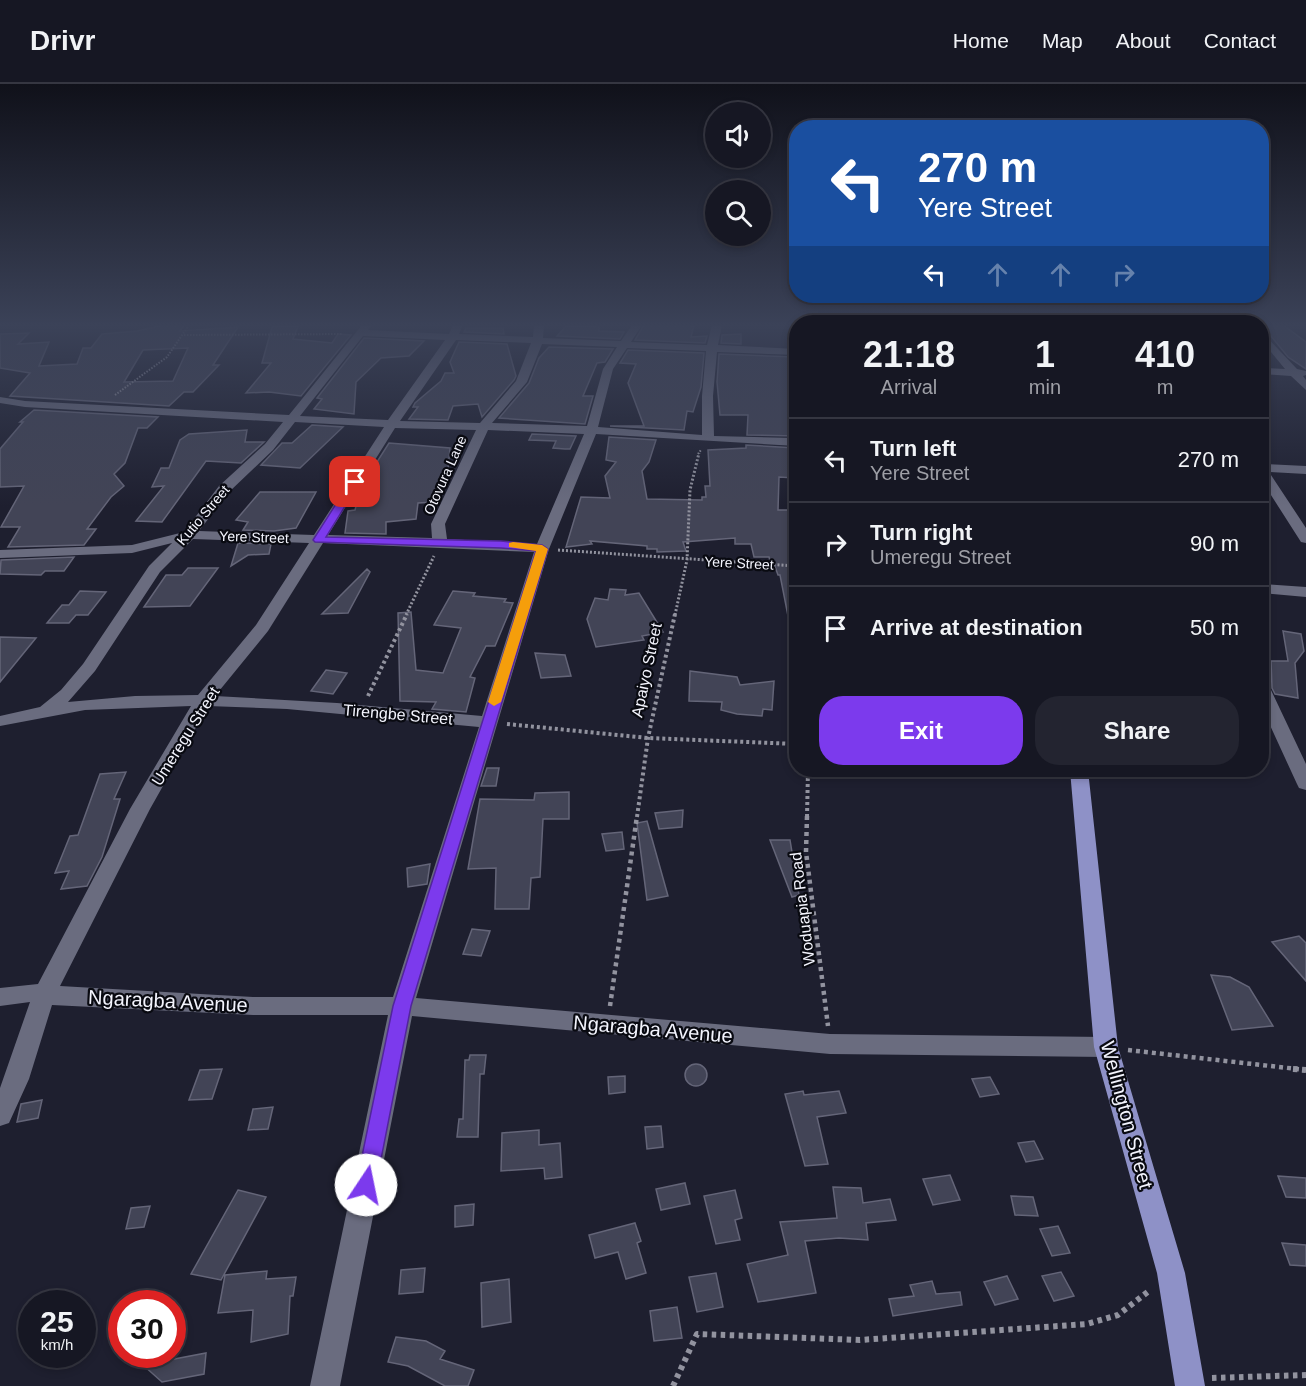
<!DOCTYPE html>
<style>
:root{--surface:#161723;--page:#232430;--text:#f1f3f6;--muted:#9e9fa6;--line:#353641;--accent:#7c3aed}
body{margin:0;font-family:Arial,sans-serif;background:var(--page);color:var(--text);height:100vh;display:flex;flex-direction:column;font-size:22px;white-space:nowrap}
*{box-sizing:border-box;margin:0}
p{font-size:20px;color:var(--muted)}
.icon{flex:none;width:33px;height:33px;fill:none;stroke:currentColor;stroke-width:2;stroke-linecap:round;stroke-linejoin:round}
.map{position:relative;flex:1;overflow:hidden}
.side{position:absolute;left:789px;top:231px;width:480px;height:462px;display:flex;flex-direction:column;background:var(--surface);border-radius:24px;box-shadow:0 3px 9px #0003,0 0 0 2px var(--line)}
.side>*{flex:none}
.banner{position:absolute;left:789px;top:36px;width:480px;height:183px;border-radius:24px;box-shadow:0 3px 9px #0003,0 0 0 2px var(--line);background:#1a4fa0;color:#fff;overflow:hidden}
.tools{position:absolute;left:705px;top:18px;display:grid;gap:12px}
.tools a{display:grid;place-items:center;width:66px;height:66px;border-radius:50%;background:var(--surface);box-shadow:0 3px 9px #0003,0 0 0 2px var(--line);font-size:30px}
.speed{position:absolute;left:18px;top:1206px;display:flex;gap:12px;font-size:30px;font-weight:700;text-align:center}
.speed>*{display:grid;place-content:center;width:78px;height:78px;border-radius:50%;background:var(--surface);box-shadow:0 3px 9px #0003,0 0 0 2px var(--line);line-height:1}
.speed small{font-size:15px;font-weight:400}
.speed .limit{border:9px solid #d22;background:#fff;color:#111}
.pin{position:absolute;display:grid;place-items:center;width:51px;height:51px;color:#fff;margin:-26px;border-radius:12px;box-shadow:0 3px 9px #0006}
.me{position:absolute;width:66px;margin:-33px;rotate:11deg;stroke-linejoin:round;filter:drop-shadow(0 0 4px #0008)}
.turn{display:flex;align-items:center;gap:21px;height:126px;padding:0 30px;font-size:27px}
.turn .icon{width:78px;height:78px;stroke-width:2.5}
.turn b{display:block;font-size:42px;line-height:51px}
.lanes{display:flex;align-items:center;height:57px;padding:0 30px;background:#0003;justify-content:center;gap:30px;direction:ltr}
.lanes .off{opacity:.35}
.eta{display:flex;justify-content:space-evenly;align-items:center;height:102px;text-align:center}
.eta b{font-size:36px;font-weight:800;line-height:42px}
.primary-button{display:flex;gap:12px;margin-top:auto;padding:12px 30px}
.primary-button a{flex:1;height:69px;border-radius:24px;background:var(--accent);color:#fff;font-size:24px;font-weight:800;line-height:69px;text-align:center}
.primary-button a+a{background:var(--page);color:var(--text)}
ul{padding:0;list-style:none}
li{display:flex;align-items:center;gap:18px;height:84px;padding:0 30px;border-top:2px solid var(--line)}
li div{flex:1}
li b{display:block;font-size:22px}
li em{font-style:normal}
header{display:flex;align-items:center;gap:36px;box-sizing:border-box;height:84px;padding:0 30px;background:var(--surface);border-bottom:2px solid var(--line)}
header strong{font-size:28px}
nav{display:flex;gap:33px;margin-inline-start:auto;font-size:21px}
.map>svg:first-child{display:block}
.building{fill:#424456;stroke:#646578;stroke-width:1.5;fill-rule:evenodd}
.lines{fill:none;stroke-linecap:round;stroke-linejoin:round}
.path-far4{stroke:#92939f;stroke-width:2;stroke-dasharray:1.5 1.5;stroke-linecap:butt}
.path-far3{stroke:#92939f;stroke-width:3;stroke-dasharray:2 2;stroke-linecap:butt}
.path-far2{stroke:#92939f;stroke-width:4;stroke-dasharray:3 3;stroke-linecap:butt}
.path-far1{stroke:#92939f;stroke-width:4.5;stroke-dasharray:4 4;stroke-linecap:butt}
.path{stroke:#92939f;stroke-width:6;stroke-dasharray:4.5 4.5;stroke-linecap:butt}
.street{fill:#6a6c7f;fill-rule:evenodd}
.primary{fill:#8e91c7;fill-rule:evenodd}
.route{fill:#7c3aed;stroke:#51269a;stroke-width:1.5}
.slow{fill:#f59e0b}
.labels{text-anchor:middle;stroke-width:4.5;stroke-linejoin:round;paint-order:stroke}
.far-street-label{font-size:14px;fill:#f3f4fd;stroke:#090a11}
.street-label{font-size:16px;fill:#f3f4fd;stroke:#090a11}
.near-street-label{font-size:20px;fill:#f3f4fd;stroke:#090a11}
</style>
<header>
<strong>Drivr</strong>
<nav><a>Home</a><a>Map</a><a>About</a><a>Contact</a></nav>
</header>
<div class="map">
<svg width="1306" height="1302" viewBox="0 0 1306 1302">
<rect width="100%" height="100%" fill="#1e1f2f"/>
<path class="building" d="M164 241H184L180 247 238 243 213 281H219L193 308H184L169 322 10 312 30 289 0 284V250L29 249 18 260 49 258 39 282 77 280 83 264H91L102 250 137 247ZM188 264 173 297 124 298 143 266Z
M644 241H694L691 253 707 252 705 259 635 256Z
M1262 241H1283L1306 258V285L1288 273Z
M298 242 293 255 332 259 338 250 351 251 301 312 269 308 246 309 271 279H262L272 243Z
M566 242 599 243V247L624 248 620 255 557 252Z
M466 244H503L504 250 464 248Z
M741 250V260L721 259 722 251Z
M364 254 424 257 409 272 381 274 356 298 354 330 314 325 322 315 317 314Z
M459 258 507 260 516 292 514 296 482 333 478 320 453 322 448 336 409 335 418 323H413L415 319 441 297 445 289H454L450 278Z
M549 263 613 265 605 278 597 279 583 312H593L585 340 499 334 529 299 539 274Z
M628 266 704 269 701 303 693 328 687 327 684 346 610 342H644L628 299 636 280 620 279Z
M719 270 795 273 796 312 790 344 796 345V352L747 351 748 331H720L717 298Z
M34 326 158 333 147 344H138L125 379 114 390 124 402 111 413 87 445H96L84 461 8 463 20 443H1L24 402 0 403V365L23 338H20Z
M312 341 343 343 300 384 261 381 282 359H292Z
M247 346 245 358H264L241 379 206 377 162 438 136 437 164 402 152 403 161 384H169L180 356 189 350Z
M532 350 576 352 570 365H565L553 364 556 357 529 356Z
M609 353 656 356 649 378 642 387 647 415 702 416V413H706L705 402H710L708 366 746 364V361L796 364 795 394 779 393 778 426H791L796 477V531L788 532 780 491H778L773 477H770L769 473H754L751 460H735V454L683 458 686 467 657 468V465H647V462L590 457 592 460 566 463 581 413 610 414 605 392 616 378 606 376Z
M389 359 450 364 447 397H438L436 418 418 419 416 435 386 438V450L345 449 348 427 355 426 361 403Z
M260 408H316L296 444 274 447 243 446 248 438 236 436Z
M238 459 271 460 269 470 248 471 231 482Z
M74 473 64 487H45L41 491 0 490 1 476Z
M188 484H218L190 522 144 523 166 491H182Z
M367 485 370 488 348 529 322 530Z
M610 505 626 506 625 511 639 509 663 548 642 552 644 556 596 563 587 535 595 514 608 516Z
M80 507 106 508 88 531H76L69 539H47L62 521H69Z
M453 507 475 509 473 512 506 515 504 518 513 519 495 562H486L470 593 475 594 466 628 432 625 436 618 400 617 398 529 411 528 416 586 443 589 461 544 434 541Z
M1283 547 1301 550 1304 567 1295 579 1298 614 1275 610 1272 604 1271 577H1288Z
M0 553 36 554 0 598Z
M535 569 565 571 571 592 541 594Z
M326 586 347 589 333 610 311 607Z
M690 587 737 593 740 601 774 597 772 626 763 625 762 632 737 630 721 626 722 618 689 617Z
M487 684H499L496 702H481Z
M126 688 114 715H120L102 773 87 802 61 805 69 787 55 789 70 752 78 751 100 690Z
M569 708V735H543L540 793 531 794 529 825H495L496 784 468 785 480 715 534 716 535 709Z
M683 726 682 743 659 745 655 729Z
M647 737 668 812 647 816 637 739Z
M622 748 624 765 606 767 602 750Z
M770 756H790L799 811 792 813Z
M430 780 427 800 408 803 407 784Z
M472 845 490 847 481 872 463 870Z
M1299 852 1306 859V897L1272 858Z
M1211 891 1230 893 1249 903 1273 942 1232 946Z
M470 971H486L484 990H480L478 1053H457L459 1035H463L465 976H469Z
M685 991a11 11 0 1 1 22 0a11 11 0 1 1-22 0Z
M222 985 212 1015 189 1016 200 986Z
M625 992V1008L609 1010 608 993Z
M990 993 999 1010 980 1013 972 995Z
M803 1007 804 1011 839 1007 846 1029 817 1033 828 1080 805 1082 785 1010Z
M42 1016 38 1034 17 1038 21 1020Z
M273 1023 268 1045 248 1046 253 1025Z
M661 1042 663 1063 647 1065 645 1043Z
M539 1046V1061L560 1059 562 1093 545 1095 544 1084 501 1087 502 1049Z
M1034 1057 1043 1075 1026 1078 1018 1059Z
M950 1091 960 1116 933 1121 923 1095Z
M1278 1092 1306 1094V1114L1286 1113Z
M685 1099 690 1120 661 1126 656 1105Z
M833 1103 861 1104 863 1119 890 1115 896 1136 866 1139 868 1156 839 1154 805 1157 816 1209 758 1218 747 1180 788 1171 780 1138 837 1134Z
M238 1106 266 1113 221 1196 191 1190Z
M735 1106 742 1134 735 1136 740 1156 716 1160 704 1112Z
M1011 1112 1033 1113 1038 1132 1015 1131Z
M474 1120 473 1141 455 1143V1122Z
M150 1122 144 1143 126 1145 131 1124Z
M635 1139 641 1157 637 1159 646 1189 626 1195 618 1168 595 1174 589 1151Z
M1058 1142 1070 1169 1052 1172 1040 1145Z
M1282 1159 1306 1161V1182L1290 1181Z
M425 1184 423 1208 399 1210 401 1186Z
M267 1187 266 1195 296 1193 293 1212H290L288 1250 251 1258 253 1226 218 1229 225 1191Z
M1061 1188 1074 1212 1054 1217 1042 1192Z
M716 1189 723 1223 697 1228 689 1193Z
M1007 1192 1018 1215 995 1221 984 1198Z
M509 1195 511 1238 482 1243 481 1199Z
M932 1197 936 1210 960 1208 962 1221 893 1232 889 1215 914 1212 910 1201Z
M677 1223 682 1254 654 1257 650 1227Z
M396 1253 426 1257 445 1267 440 1275 474 1286 468 1302H445L408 1282 388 1278Z
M206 1269 204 1290 162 1298 143 1281Z"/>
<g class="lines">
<path class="path-far4" d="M184 251 342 250
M115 311 167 273 189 241
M698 370 701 366"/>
<path class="path-far3" d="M558 466 796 482
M406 531 434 472
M675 531 687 476 690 406 699 369"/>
<path class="path-far2" d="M368 612 407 530
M507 640 648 654 796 660
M637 733 648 654 675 530
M807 733 808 686"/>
<path class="path-far1" d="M807 732 806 768 828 942
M610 922 637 732
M1128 966 1306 986"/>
<path class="path" d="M1293 985 1306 986
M1212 1294 1306 1291
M673 1302 697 1250 860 1256 1087 1240 1118 1231 1149 1207"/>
<path class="street" d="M362 241H372L368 246 449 250 453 241H463L459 250 533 253 534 241H544L543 254 621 257 632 241H642L631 258 707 261 712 241H722L718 261 796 265V271L717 268 713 312 714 352 796 354V362L596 350 549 465 416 914 830 950 1106 953 1115 956 1118 963 1115 970 1106 973 830 970 412 932 340 1302H310L388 931H253L52 921 29 995 9 1039 0 1042V1004L30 918 0 922V904L38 900 130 725 191 622 85 626 0 642V632L40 623 61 606 83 580 149 482 172 459 132 469 0 474V466L132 461 184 448 219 402 265 360 283 338 25 323 0 319V313L25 317 289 331ZM363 252 445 256 388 336 300 332ZM456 256 531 259 516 297 480 339 400 337ZM542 260 617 263 603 285 587 342 492 339 527 298ZM627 264 706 267 702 312V351L598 343 613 285ZM295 338 384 343 314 451 199 447 229 408 273 366ZM395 344 476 346 431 440 432 454 328 451ZM488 346 584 350 537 460 447 455 445 440ZM193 455 309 459 256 541 198 611 135 612 68 618 95 587 160 488ZM323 459 534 468 482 632 337 619 215 612 268 547ZM208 622 287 625 479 643 393 913H253L60 902 150 725Z
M1262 248 1297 285 1306 287V291L1303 292 1306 296V306L1291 292 1262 290V284L1285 285 1262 257Z
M1262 380 1306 382V390L1269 388 1306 444V459L1301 458 1262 397Z
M1262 500 1306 503V513L1262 509Z
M1262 601 1271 606 1306 680V706L1299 704 1297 700 1262 624Z"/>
<path class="primary" d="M1070 686H1088L1118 963 1185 1189 1205 1302H1175L1157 1189 1094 963Z"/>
</g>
<linearGradient id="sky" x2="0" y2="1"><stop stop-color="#10111a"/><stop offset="0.57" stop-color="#3b4258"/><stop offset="1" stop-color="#3b4258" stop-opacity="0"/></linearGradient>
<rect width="1306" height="423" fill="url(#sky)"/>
<path class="route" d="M355 395 360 398 326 453 501 457 542 461 548 465 411 922 376 1101 373 1108 366 1111 359 1108 356 1101 393 922 536 467 501 464 315 458 313 456 350 398Z"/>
<path class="slow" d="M513 458 542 461 548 465 501 618 494 622 488 618 536 467 509 463V459Z"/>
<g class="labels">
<g class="far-street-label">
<text transform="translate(445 391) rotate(-66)" y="5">Otovura Lane</text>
<text transform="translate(203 431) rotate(-50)" y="5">Kutio Street</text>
<text transform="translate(254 453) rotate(2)" y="5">Yere Street</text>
<text transform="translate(739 479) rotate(3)" y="5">Yere Street</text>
</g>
<g class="street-label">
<text transform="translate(646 586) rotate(-78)" y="6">Apaiyo Street</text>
<text transform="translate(398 630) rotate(5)" y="6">Tirengbe Street</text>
<text transform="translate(185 652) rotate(-58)" y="6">Umeregu Street</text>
<text transform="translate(802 825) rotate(-97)" y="6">Woduapia Road</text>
</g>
<g class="near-street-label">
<text transform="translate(168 917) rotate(3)" y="7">Ngaragba Avenue</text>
<text transform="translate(653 945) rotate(5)" y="7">Ngaragba Avenue</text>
<text transform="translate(1127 1031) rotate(75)" y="7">Wellington Street</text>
</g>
</g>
</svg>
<div class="tools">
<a><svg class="icon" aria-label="sound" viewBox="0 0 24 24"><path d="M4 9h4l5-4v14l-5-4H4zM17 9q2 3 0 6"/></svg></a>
<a><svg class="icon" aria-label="search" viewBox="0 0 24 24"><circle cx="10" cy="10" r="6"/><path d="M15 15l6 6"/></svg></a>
</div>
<div class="speed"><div>25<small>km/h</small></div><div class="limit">30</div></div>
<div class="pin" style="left:355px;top:398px;background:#d93025"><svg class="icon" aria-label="arrive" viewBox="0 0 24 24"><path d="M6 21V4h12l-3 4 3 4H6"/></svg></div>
<svg class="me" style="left:366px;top:1101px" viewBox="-20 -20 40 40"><circle r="19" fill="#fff"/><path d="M0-13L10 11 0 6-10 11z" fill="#7c3aed"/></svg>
<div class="banner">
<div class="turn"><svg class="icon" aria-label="left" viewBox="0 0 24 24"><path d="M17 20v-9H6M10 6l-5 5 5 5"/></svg><div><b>270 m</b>Yere Street</div></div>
<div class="lanes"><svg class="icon" aria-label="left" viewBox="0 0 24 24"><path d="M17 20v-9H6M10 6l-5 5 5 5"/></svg><svg class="icon off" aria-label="ahead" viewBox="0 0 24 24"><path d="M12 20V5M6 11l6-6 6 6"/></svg><svg class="icon off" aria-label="ahead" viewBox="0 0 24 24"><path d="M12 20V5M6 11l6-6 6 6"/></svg><svg class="icon off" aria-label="right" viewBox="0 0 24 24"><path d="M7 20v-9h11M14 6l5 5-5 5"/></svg></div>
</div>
<section class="side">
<div class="eta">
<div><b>21:18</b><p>Arrival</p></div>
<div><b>1</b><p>min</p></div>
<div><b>410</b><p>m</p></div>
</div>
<ul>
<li><svg class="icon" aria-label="left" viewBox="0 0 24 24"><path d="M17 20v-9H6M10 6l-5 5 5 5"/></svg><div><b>Turn left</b><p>Yere Street</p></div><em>270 m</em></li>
<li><svg class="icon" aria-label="right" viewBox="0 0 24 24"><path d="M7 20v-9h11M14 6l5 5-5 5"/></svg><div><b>Turn right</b><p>Umeregu Street</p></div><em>90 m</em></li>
<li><svg class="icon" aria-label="arrive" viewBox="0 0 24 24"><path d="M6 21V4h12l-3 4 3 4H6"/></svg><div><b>Arrive at destination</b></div><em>50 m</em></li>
</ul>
<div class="primary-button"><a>Exit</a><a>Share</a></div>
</section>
</div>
